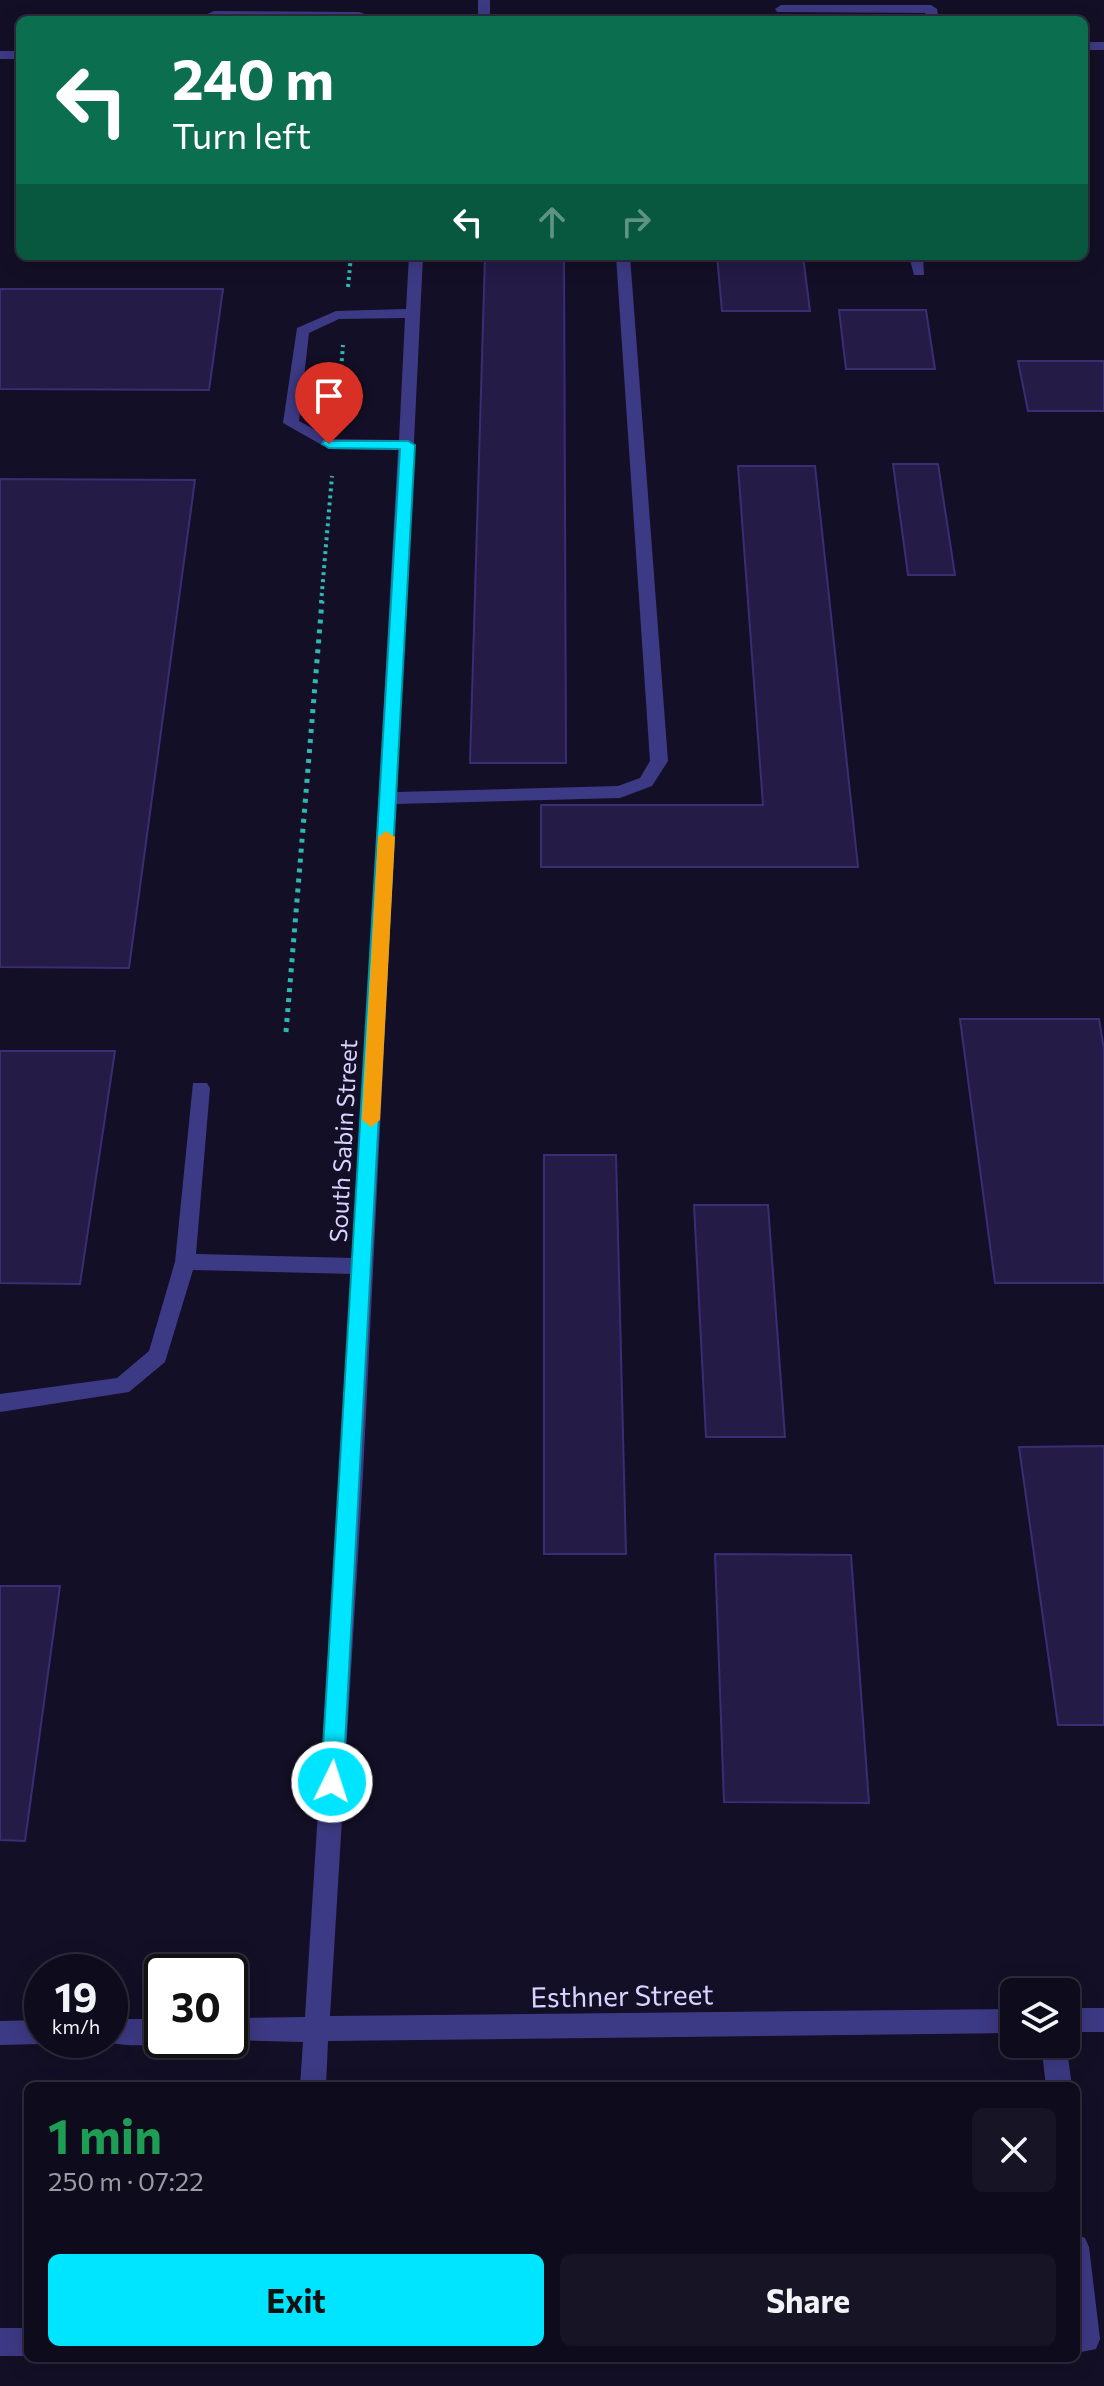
<!DOCTYPE html>
<meta charset="utf-8">
<style>
:root{--surface:#0e0b1c;--page:#171425;--text:#f1f3f6;--muted:#9b9ba3;--line:#2e2b3b;--accent:#00e5ff}
body{margin:0;font-family:Commissioner,sans-serif;background:var(--page);color:var(--text);height:100vh;display:flex;flex-direction:column;font-size:30px;white-space:nowrap}
*{box-sizing:border-box;margin:0}
p{font-size:26px;color:var(--muted)}
.icon{flex:none;width:44px;height:44px;fill:none;stroke:currentColor;stroke-width:2;stroke-linecap:round;stroke-linejoin:round}
.map{position:relative;flex:1;overflow:hidden}
.panel{position:absolute;left:24px;top:2082px;width:1056px;height:280px;display:flex;flex-direction:column;background:var(--surface);border-radius:12px;box-shadow:0 4px 20px #0003,0 0 0 2px var(--line)}
.panel>*{flex:none}
.hud{position:absolute;left:16px;top:16px;width:1072px;height:244px;border-radius:12px;box-shadow:0 4px 20px #0003,0 0 0 2px var(--line);background:#0b6e4f;color:#fff;overflow:hidden}
.fabs{position:absolute;left:1000px;top:1978px;display:grid;gap:16px}
.fabs a{display:grid;place-items:center;width:80px;height:80px;border-radius:12px;background:var(--surface);box-shadow:0 4px 20px #0003,0 0 0 2px var(--line);font-size:40px}
.speed{position:absolute;left:24px;top:1954px;display:flex;gap:16px;font-size:40px;font-weight:700;text-align:center}
.speed>*{display:grid;place-content:center;width:104px;height:104px;border-radius:50%;background:var(--surface);box-shadow:0 4px 20px #0003,0 0 0 2px var(--line);line-height:1}
.speed small{font-size:20px;font-weight:400}
.speed .limit{border:4px solid #111;border-radius:12px;background:#fff;color:#111}
.pin{position:absolute;display:grid;place-items:center;width:68px;height:68px;color:#fff;margin:-82px -34px;border-radius:50% 50% 50% 0;rotate:-45deg;box-shadow:0 0 8px #0007}
.pin .icon{rotate:45deg}
.me{position:absolute;width:88px;margin:-44px;rotate:4deg;stroke-linejoin:round;filter:drop-shadow(0 0 6px #0008)}
.turn{display:flex;align-items:center;gap:28px;height:168px;padding:0 24px;font-size:36px}
.turn .icon{width:104px;height:104px;stroke-width:2.5}
.turn b{display:block;font-size:56px;line-height:68px}
.lanes{display:flex;align-items:center;height:76px;padding:0 24px;background:#0003;justify-content:center;gap:40px;direction:ltr}
.lanes .off{opacity:.35}
.round{display:grid;place-items:center;flex:none;width:84px;height:84px;border-radius:12px;background:var(--page)}
.summary{display:flex;align-items:center;justify-content:space-between;height:136px;padding:0 24px}
h1{font-size:48px;font-weight:700;line-height:60px;color:#1e9e55}
.primary-button{display:flex;gap:16px;margin-top:auto;padding:16px 24px}
.primary-button a{flex:1;height:92px;border-radius:12px;background:var(--accent);color:#111;font-size:32px;font-weight:700;line-height:92px;text-align:center}
.primary-button a+a{background:var(--page);color:var(--text)}
.map>svg:first-child{display:block}
.building{fill:#241b47;stroke:#3b2d73;stroke-width:2}
.lines{fill:none;stroke-linecap:round;stroke-linejoin:round}
.path-far1{stroke:#2fb8b0;stroke-width:4;stroke-dasharray:3 4;stroke-linecap:butt}
.path{stroke:#2fb8b0;stroke-width:5;stroke-dasharray:4 6;stroke-linecap:butt}
.minor{fill:#3d3a85;fill-rule:evenodd}
.route{fill:#00e5ff;stroke:#0095a6;stroke-width:2}
.slow{fill:#f59e0b}
.labels{text-anchor:middle;stroke-width:8;stroke-linejoin:round;paint-order:stroke}
.street-label{font-size:24px;fill:#d9d4ff;stroke:#130f26}
.near-street-label{font-size:28px;fill:#d9d4ff;stroke:#130f26}
</style>
<div class="map">
<svg width="1104" height="2386" viewBox="0 0 1104 2386">
<rect width="100%" height="100%" fill="#130f26"/>
<path class="building" d="M485 256H564L566 763H470Z
M717 256H803L810 311H722Z
M0 289H223L209 390 0 389Z
M839 310H926L935 369H846Z
M1018 361H1104V411H1028Z
M893 464H938L955 575H908Z
M738 466H815L858 867H541V805H763Z
M0 479 195 480 129 968 0 967Z
M960 1019H1099L1104 1049V1283H995Z
M0 1051H115L80 1284 0 1283Z
M544 1155H616L626 1554H544Z
M694 1205H768L785 1437H706Z
M1104 1446V1725H1058L1019 1447Z
M715 1554 851 1555 869 1803 724 1802Z
M0 1586H60L25 1841 0 1840Z"/>
<g class="lines">
<path class="path-far1" d="M348 287 351 256
M338 410 343 345
M321 603 332 476"/>
<path class="path" d="M286 1032 322 601"/>
<path class="minor" d="M478 0H490V20H478Z
M781 5H931L937 9 939 20H927L925 13 777 12 775 9Z
M214 11 359 12 383 20H195Z
M1084 42H1104V50H1084Z
M0 51H20V59H0Z
M409 256H423L397 792 618 786 640 778 650 761 616 256H630L668 761 652 786 620 798 396 804 363 1474 330 2016 1014 2009V2033L328 2041 326 2086H300L303 2042 224 2040H230V2018L305 2017 352 1274 193 1270 165 1362 129 1392 0 1412V1394L117 1378 149 1351 175 1262 193 1083H207L210 1088 196 1254 353 1258 398 450 329 449 283 423 297 328 336 311 406 309ZM405 318 399 440 332 439 299 421 309 333 339 319Z
M909 256H923L924 275H914Z
M1066 2008H1104V2032H1066Z
M110 2019H162V2040H170C153 2047 119 2047 102 2040H110Z
M42 2020V2040L51 2041 42 2044 0 2045V2021Z
M1066 2043 1072 2086H1046L1041 2044Z
M1076 2234 1085 2238 1089 2247 1100 2339 1096 2349 1076 2353Z
M0 2328H28V2356H0Z"/>
</g>
<path class="route" d="M324 441H408L415 445 343 1782 339 1789 332 1792 324 1789 321 1782 400 449 329 448 322 444Z"/>
<path class="slow" d="M386 831 395 837 380 1120 371 1127 362 1120 378 837Z"/>
<g class="labels">
<g class="street-label">
<text transform="translate(344 1141) rotate(-87)" y="8">South Sabin Street</text>
</g>
<g class="near-street-label">
<text transform="translate(622 1996) rotate(-1)" y="10">Esthner Street</text>
</g>
</g>
</svg>
<div class="fabs">
<a><svg class="icon" aria-label="layers" viewBox="0 0 24 24"><path d="M12 4l9 5-9 5-9-5zM3 14l9 5 9-5"/></svg></a>
</div>
<div class="speed"><div>19<small>km/h</small></div><div class="limit">30</div></div>
<div class="pin" style="left:329px;top:444px;background:#d93025"><svg class="icon" aria-label="arrive" viewBox="0 0 24 24"><path d="M6 21V4h12l-3 4 3 4H6"/></svg></div>
<svg class="me" style="left:332px;top:1782px" viewBox="-20 -20 40 40"><circle r="17" fill="#00e5ff" stroke="#fff" stroke-width="3"/><path d="M0-11L8 9 0 5-8 9z" fill="#fff"/></svg>
<div class="hud">
<div class="turn"><svg class="icon" aria-label="left" viewBox="0 0 24 24"><path d="M17 20v-9H6M10 6l-5 5 5 5"/></svg><div><b>240 m</b>Turn left</div></div>
<div class="lanes"><svg class="icon" aria-label="left" viewBox="0 0 24 24"><path d="M17 20v-9H6M10 6l-5 5 5 5"/></svg><svg class="icon off" aria-label="ahead" viewBox="0 0 24 24"><path d="M12 20V5M6 11l6-6 6 6"/></svg><svg class="icon off" aria-label="right" viewBox="0 0 24 24"><path d="M7 20v-9h11M14 6l5 5-5 5"/></svg></div>
</div>
<section class="panel">
<div class="summary"><div><h1>1 min</h1><p>250 m · 07:22</p></div><a class="round"><svg class="icon" aria-label="close" viewBox="0 0 24 24"><path d="M6 6l12 12M18 6L6 18"/></svg></a></div>
<div class="primary-button"><a>Exit</a><a>Share</a></div>
</section>
</div>
